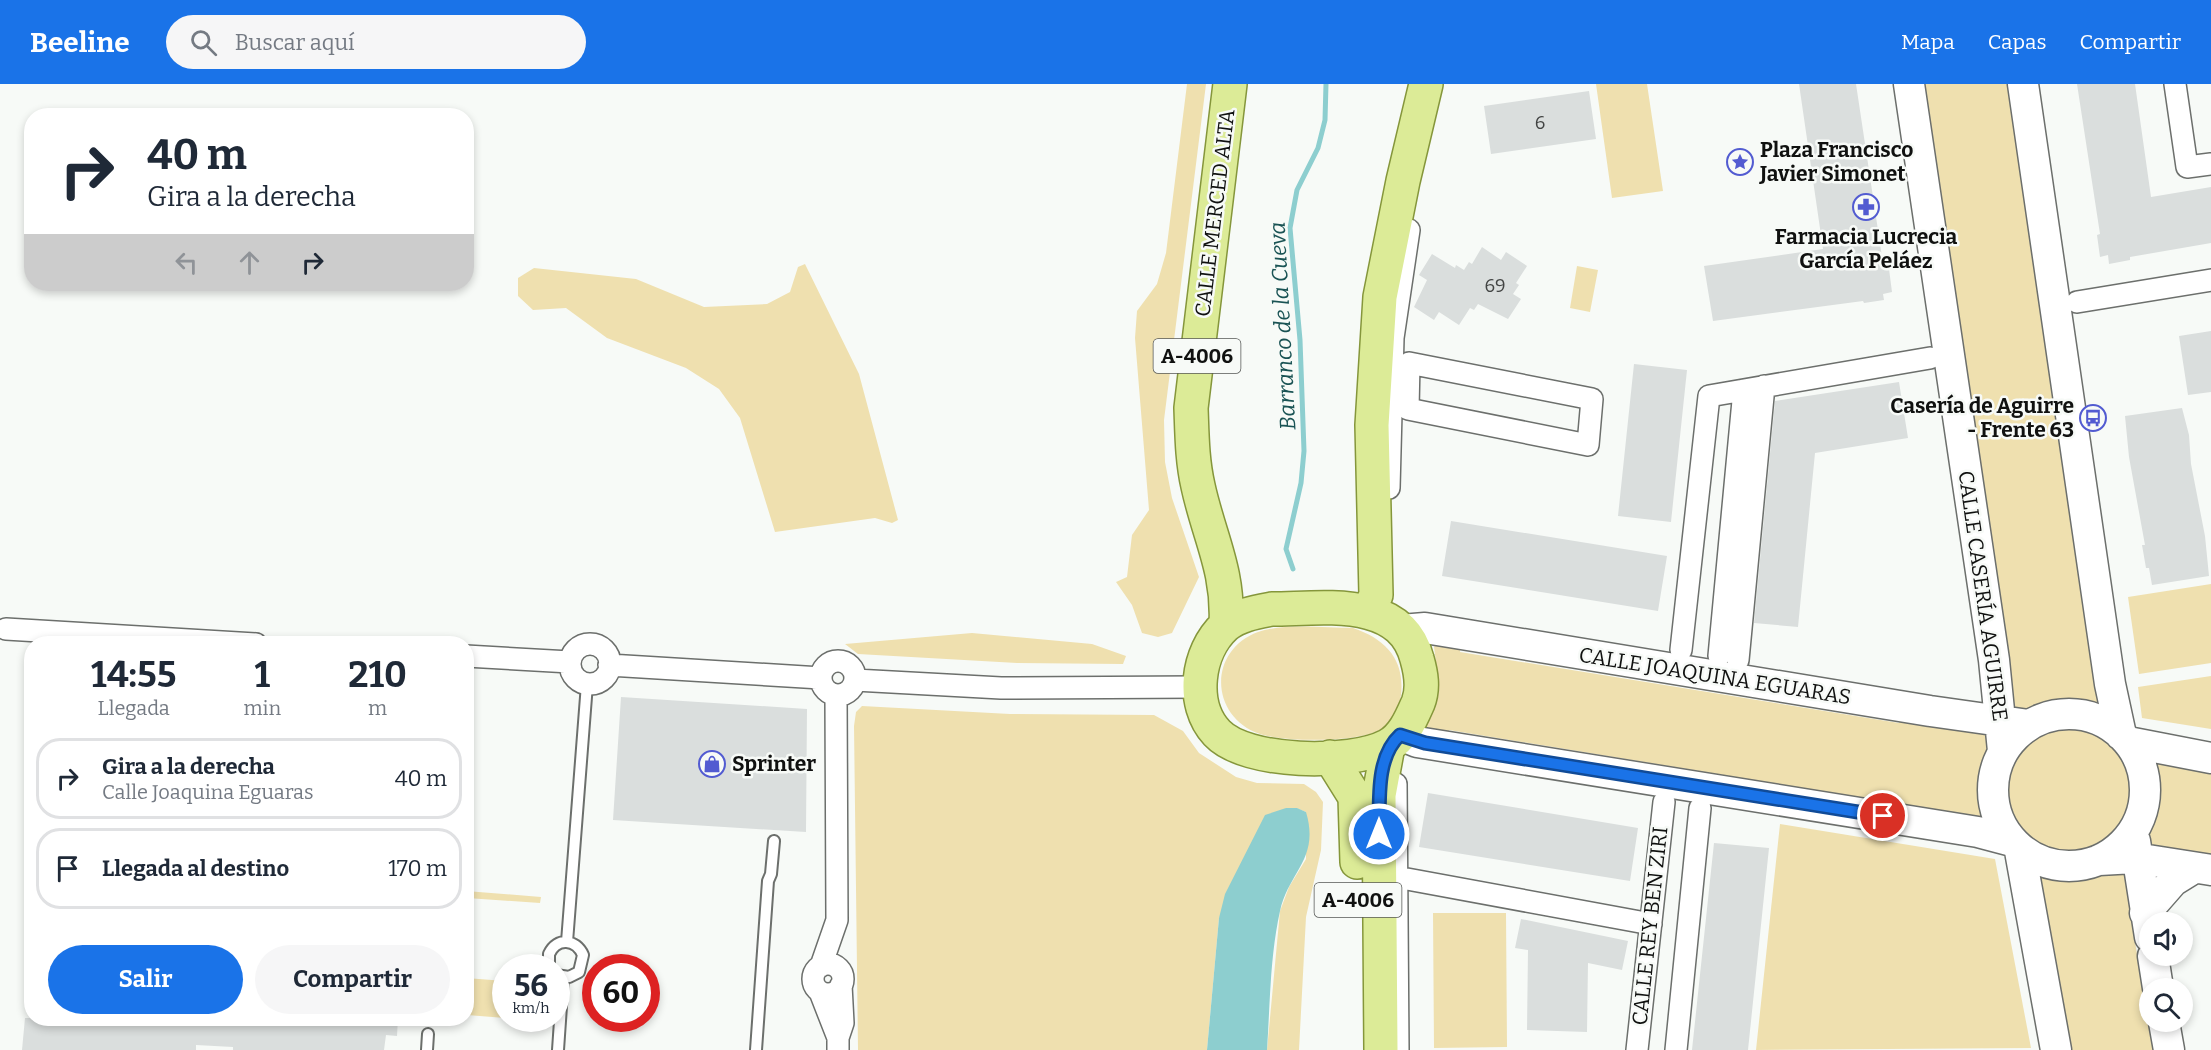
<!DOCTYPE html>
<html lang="es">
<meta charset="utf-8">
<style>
:root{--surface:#fff;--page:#f6f6f7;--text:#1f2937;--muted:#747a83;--line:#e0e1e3;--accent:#1a73e8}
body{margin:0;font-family:Bitter,serif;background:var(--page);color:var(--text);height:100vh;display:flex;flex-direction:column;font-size:22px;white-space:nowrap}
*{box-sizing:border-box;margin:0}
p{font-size:20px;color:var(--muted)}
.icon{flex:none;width:33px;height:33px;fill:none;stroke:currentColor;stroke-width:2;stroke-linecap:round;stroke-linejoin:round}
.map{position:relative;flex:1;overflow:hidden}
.details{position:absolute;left:24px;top:552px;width:450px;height:390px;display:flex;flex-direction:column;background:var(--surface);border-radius:24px;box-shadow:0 3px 9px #0003}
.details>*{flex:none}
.hud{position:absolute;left:24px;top:24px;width:450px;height:183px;border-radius:24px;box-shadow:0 3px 9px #0003;background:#fff;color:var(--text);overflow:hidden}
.controls{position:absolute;left:2139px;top:828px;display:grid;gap:12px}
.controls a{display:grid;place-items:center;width:54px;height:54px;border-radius:50%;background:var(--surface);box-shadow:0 3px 9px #0003;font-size:30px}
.speed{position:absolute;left:492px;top:870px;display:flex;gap:12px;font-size:30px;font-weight:700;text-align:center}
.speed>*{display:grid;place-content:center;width:78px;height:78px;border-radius:50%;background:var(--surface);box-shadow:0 3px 9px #0003;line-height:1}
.speed small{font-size:15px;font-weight:400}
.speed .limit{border:9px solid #d22;background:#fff;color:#111}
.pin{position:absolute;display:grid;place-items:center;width:51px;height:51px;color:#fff;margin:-26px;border:3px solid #fff;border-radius:50%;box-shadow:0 2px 6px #0007}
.me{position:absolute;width:66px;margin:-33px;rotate:0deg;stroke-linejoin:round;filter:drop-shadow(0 0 4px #0008)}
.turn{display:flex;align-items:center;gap:21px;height:126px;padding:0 24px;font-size:27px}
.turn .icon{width:78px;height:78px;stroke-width:2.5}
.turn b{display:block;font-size:42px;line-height:51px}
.lanes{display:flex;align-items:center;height:57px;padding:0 24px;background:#0003;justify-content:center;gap:30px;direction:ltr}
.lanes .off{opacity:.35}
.eta{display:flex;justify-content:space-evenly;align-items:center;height:102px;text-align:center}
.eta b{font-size:36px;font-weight:700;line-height:42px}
.button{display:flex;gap:12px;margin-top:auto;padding:12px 24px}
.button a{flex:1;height:69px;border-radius:36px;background:var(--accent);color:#fff;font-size:24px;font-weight:700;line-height:69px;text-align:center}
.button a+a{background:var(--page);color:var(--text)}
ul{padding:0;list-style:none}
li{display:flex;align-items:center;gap:18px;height:81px;margin:0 12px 9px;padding:0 12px;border:3px solid var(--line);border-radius:24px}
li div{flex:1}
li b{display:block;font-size:22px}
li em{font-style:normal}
header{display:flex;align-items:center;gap:36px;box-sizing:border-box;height:84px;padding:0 30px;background:var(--accent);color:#fff}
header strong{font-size:28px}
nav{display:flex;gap:33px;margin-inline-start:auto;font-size:21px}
.search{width:420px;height:54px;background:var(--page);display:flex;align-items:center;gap:15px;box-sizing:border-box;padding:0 21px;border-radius:33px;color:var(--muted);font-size:22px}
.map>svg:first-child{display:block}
.green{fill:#efe0af}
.water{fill:#8dcecf}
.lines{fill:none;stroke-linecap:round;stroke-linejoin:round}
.stream{stroke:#8dcecf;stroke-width:5}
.building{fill:#dadedd}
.lane-casing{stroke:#6c6f6c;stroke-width:14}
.street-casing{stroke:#6c6f6c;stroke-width:24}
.secondary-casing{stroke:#6c6f6c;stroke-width:33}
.primary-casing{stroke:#85963b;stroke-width:36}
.lane{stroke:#fff;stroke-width:10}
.street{stroke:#fff;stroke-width:21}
.secondary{stroke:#fff;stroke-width:30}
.primary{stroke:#dceb97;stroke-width:33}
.route-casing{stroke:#114b97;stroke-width:15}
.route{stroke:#1a73e8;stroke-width:10}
.labels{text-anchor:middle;stroke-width:5;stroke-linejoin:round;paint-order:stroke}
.number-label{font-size:18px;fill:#424443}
.shield{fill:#f7faf7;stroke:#555755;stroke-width:1.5}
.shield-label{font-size:20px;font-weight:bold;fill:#101110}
.poi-label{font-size:21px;font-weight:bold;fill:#101110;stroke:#f7faf7;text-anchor:start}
.street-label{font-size:21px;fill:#101110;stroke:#f7faf7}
.water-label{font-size:22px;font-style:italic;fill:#1a5354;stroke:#f7faf7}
</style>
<header>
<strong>Beeline</strong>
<div class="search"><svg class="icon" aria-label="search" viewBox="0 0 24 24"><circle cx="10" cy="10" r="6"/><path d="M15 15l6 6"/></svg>Buscar aquí</div>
<nav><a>Mapa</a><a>Capas</a><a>Compartir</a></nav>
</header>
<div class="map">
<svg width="2211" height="966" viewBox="0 0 2211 966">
<rect width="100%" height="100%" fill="#f7faf7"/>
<path class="green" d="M1187 0H1206L1164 336 1165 378 1172 414 1199 493 1172 549 1158 553 1142 549 1132 521 1116 498 1127 493 1132 451 1149 426 1135 254 1137 227 1157 200 1166 169Z
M1596 0H1647L1663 107 1612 114Z
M1925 0H2010L2111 634C2095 628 2078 620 2061 623 2043 626 2030 635 2011 632L2000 562 2007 560Z
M805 180 859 290 898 436 892 439 875 434 775 448 740 334 719 305 686 284 607 254 566 224 533 226 518 212V194L534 184 636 195 704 223 767 220 790 208 798 183Z
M1577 182 1598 186 1590 228 1570 224Z
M2211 500V579L2139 590 2128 513Z
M1353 544C1386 555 1405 576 1401 611 1399 624 1393 638 1381 645 1360 659 1284 658 1260 650 1210 633 1207 567 1258 548 1283 539 1326 544 1353 544Z
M972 549 1092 560 1126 572 1123 580 1017 579 858 570 845 560Z
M1437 558 1461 559 1460 568 1899 639 1901 629 1993 645C1994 662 1988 671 1984 687 1979 707 1985 725 1992 743L1961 730 1449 646 1447 653 1423 649C1438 617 1439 598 1434 563Z
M2211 592V645L2142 634 2138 603Z
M862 622 1010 630 1154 631 1183 647 1199 669 1236 693 1257 699 1304 700 1316 708 1323 718 1321 766 1306 833 1299 966H1267L1280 827 1289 803 1306 775V728L1296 724H1286L1219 834 1207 966H858L854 642 856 628Z
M2003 708a66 66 0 1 1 132 0a66 66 0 1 1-132 0Z
M2145 670 2187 676 2185 685 2211 689V779L2144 767C2149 728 2157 710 2145 670Z
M1780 740 1995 775 2031 964 1756 966Z
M2126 780 2142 850 2134 852 2153 966H2072L2052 854 2044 855 2035 786 2082 789Z
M466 807 541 813 540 819 467 814Z
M1433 829H1506L1507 963 1434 964Z
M466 894 505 897V934L467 931Z"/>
<path class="water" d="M1286 724H1297L1306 728C1320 775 1289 787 1280 827 1270 872 1270 921 1267 966H1207L1219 834 1225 810 1265 731Z"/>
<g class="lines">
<path class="stream" d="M1293 485 1286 465 1301 399 1304 367 1300 256 1290 144 1297 106 1318 64 1325 36 1326 0"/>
</g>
<path class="building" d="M1799 0H1856L1884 186 1889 185 1892 208 1883 210 1884 216 1864 219 1863 217 1713 237 1704 182 1823 165Z
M2077 0H2135L2151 113 2211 103V159L2130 173V176L2109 180 2108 171 2100 173 2097 151 2100 150Z
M1589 7 1596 55 1491 70 1484 22Z
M1482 163 1501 176 1506 168 1527 182 1516 199 1519 201 1513 210 1521 215 1508 235 1478 220 1474 226 1470 224 1459 241 1439 228 1434 236 1414 223 1427 196 1419 191 1432 170 1455 184 1456 181 1464 186 1469 178 1472 180Z
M2211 247V308L2188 311 2179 252Z
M1634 280 1687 286 1671 438 1618 432Z
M1899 298 1908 354 1815 369 1798 543 1754 539 1775 317Z
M2182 324 2189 351 2191 380 2205 452 2209 492 2152 501 2149 484H2146L2142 461H2145L2129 373 2125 332Z
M1451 437 1667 472 1658 527 1442 492Z
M621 613 807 625 806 748 613 736Z
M1428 709 1638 744 1630 797 1419 763Z
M1714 759 1769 764 1748 966H1692Z
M1521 835 1628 857 1622 886 1588 879 1587 948 1527 946 1528 866 1515 864Z
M25 934H398L397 952 386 951 384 966H233V963L196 961V966H22Z"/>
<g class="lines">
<defs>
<path id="lane" d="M567 858 587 600
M549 884V870C557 853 576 855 583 871L579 888 569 893 556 891
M427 966 428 950
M558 966 563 893
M756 966 768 797 771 790 774 757"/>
<path id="street" d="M2175 0 2187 83 2211 80
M2077 218 2211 196
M1409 279 1592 315 1588 361 1408 325Z
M1389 404 1393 254 1409 146
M6 545 256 560
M570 580a20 20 0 1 1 40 0a20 20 0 1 1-40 0Z
M1681 566 1709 312 1930 274
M466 572 570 578
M1719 572 1744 306
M1738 576 1764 302
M821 594a17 17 0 1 1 34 0a17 17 0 1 1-34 0Z
M609 581 821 594
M855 596 1001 604 1199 603
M1396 700 1398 966
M1407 795 1651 840
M813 895a15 15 0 1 1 30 0a15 15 0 1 1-30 0Z
M821 882 837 836 836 611
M820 908 838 954
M838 966V954L843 939 841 901
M1637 966 1664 718
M1676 966 1700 724"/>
<path id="secondary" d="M1909 0 1994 576 2003 667
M2023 0 2110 600 2121 651
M1401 546 1425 544 1930 627 2029 641
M1993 706a76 76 0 1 1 152 0a76 76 0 1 1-152 0Z
M1400 651 1417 658 1978 748 2012 757
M2128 658 2211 674
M2135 757 2150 853
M2020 767 2056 966
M2099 776 2135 774 2211 786
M2145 829 2173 797 2194 784
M2153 872 2158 904
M2164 938 2169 966"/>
<path id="primary" d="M1272 525C1321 525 1401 511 1417 575 1421 589 1424 604 1418 619 1411 635 1403 654 1387 662 1351 681 1246 680 1217 649 1190 620 1197 568 1225 542 1238 531 1256 528 1272 525Z
M1369 527 1376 511 1372 341 1380 213 1403 97 1426 0
M1226 541C1229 486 1209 453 1198 402 1192 376 1192 350 1191 324L1230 0
M1330 673 1355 713 1357 778
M1381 966 1379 711 1388 662"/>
</defs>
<use href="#lane" class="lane-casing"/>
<use href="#street" class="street-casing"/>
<use href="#secondary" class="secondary-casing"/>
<use href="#primary" class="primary-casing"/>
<use href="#lane" class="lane"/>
<use href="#street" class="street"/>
<use href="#secondary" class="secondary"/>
<use href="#primary" class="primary"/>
</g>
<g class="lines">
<defs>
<path id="route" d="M1379 750C1380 718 1375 674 1400 651L1425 659 1883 732"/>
</defs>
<use href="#route" class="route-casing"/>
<use href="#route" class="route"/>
</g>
<defs>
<symbol id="sight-ring" viewBox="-11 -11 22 22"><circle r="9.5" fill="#f7faf7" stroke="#525bd1" stroke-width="1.5"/><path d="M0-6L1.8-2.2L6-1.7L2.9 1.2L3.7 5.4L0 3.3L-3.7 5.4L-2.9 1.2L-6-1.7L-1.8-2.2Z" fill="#525bd1"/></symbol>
<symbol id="pharmacy-ring" viewBox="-11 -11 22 22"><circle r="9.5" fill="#f7faf7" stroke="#525bd1" stroke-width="1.5"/><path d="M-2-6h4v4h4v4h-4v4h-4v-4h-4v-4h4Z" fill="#525bd1"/></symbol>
<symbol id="bus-ring" viewBox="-11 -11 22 22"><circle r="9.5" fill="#f7faf7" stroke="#525bd1" stroke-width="1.5"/><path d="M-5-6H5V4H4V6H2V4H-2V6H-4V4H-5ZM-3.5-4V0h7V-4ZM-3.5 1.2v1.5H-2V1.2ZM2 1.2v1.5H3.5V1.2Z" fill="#525bd1"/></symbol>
<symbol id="shop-ring" viewBox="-11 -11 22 22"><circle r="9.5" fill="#f7faf7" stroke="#525bd1" stroke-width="1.5"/><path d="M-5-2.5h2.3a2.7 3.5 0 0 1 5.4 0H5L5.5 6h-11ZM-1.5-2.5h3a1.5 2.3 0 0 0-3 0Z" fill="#525bd1"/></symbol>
</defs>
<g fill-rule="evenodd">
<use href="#sight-ring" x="1725" y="63" width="30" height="30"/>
<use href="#pharmacy-ring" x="1851" y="108" width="30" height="30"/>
<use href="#bus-ring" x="2078" y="319" width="30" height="30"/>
<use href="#shop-ring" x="697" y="665" width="30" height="30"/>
</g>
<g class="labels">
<g class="number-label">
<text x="1540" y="45">6</text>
<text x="1495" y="208">69</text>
</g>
<g class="shield">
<rect x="1153.5" y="255" width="87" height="34" rx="4.5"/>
<rect x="1314.5" y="799" width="87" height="34" rx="4.5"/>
</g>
<g class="shield-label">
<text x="1197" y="279">A-4006</text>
<text x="1358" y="823">A-4006</text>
</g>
<g class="poi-label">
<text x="1760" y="73">Plaza Francisco<tspan x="1760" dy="24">Javier Simonet</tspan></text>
<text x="1866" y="160" text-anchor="middle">Farmacia Lucrecia<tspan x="1866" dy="24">García Peláez</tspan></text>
<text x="2074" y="329" text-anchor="end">Casería de Aguirre<tspan x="2074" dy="24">- Frente 63</tspan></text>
<text x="732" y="687">Sprinter</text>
</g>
<g class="street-label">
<text transform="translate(1215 129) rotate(-83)" y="7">CALLE MERCED ALTA</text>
<text transform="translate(1983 512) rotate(82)" y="7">CALLE CASERÍA AGUIRRE</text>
<text transform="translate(1715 592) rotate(9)" y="7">CALLE JOAQUINA EGUARAS</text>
<text transform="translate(1650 842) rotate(-84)" y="7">CALLE REY BEN ZIRI</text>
</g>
<g class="water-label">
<text transform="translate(1282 242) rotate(-93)" y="8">Barranco de la Cueva</text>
</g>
</g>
</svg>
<div class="controls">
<a><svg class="icon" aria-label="sound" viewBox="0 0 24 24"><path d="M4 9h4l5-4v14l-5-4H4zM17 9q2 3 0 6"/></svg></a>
<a><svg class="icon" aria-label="search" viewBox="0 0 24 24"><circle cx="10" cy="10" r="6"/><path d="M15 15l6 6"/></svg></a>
</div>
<div class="speed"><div>56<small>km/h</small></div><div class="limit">60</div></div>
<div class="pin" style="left:1883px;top:732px;background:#d93025"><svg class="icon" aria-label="arrive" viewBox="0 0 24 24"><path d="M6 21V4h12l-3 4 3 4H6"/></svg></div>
<svg class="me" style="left:1379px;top:750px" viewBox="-20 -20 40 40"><circle r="17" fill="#1a73e8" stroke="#fff" stroke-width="3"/><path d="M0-11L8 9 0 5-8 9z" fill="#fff"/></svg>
<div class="hud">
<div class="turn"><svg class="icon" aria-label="right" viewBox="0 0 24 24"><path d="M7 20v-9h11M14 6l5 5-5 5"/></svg><div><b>40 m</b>Gira a la derecha</div></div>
<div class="lanes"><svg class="icon off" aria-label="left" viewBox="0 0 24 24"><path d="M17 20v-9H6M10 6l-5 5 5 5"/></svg><svg class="icon off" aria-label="ahead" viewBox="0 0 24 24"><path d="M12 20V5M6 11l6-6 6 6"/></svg><svg class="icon" aria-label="right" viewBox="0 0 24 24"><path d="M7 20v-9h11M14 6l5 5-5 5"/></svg></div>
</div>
<section class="details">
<div class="eta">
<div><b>14:55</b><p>Llegada</p></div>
<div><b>1</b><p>min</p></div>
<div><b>210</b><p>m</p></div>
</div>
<ul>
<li><svg class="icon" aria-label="right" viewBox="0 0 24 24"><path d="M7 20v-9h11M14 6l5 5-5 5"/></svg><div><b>Gira a la derecha</b><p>Calle Joaquina Eguaras</p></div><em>40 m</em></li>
<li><svg class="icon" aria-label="arrive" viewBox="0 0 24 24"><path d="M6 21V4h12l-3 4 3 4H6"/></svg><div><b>Llegada al destino</b></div><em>170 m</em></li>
</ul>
<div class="button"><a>Salir</a><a>Compartir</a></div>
</section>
</div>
